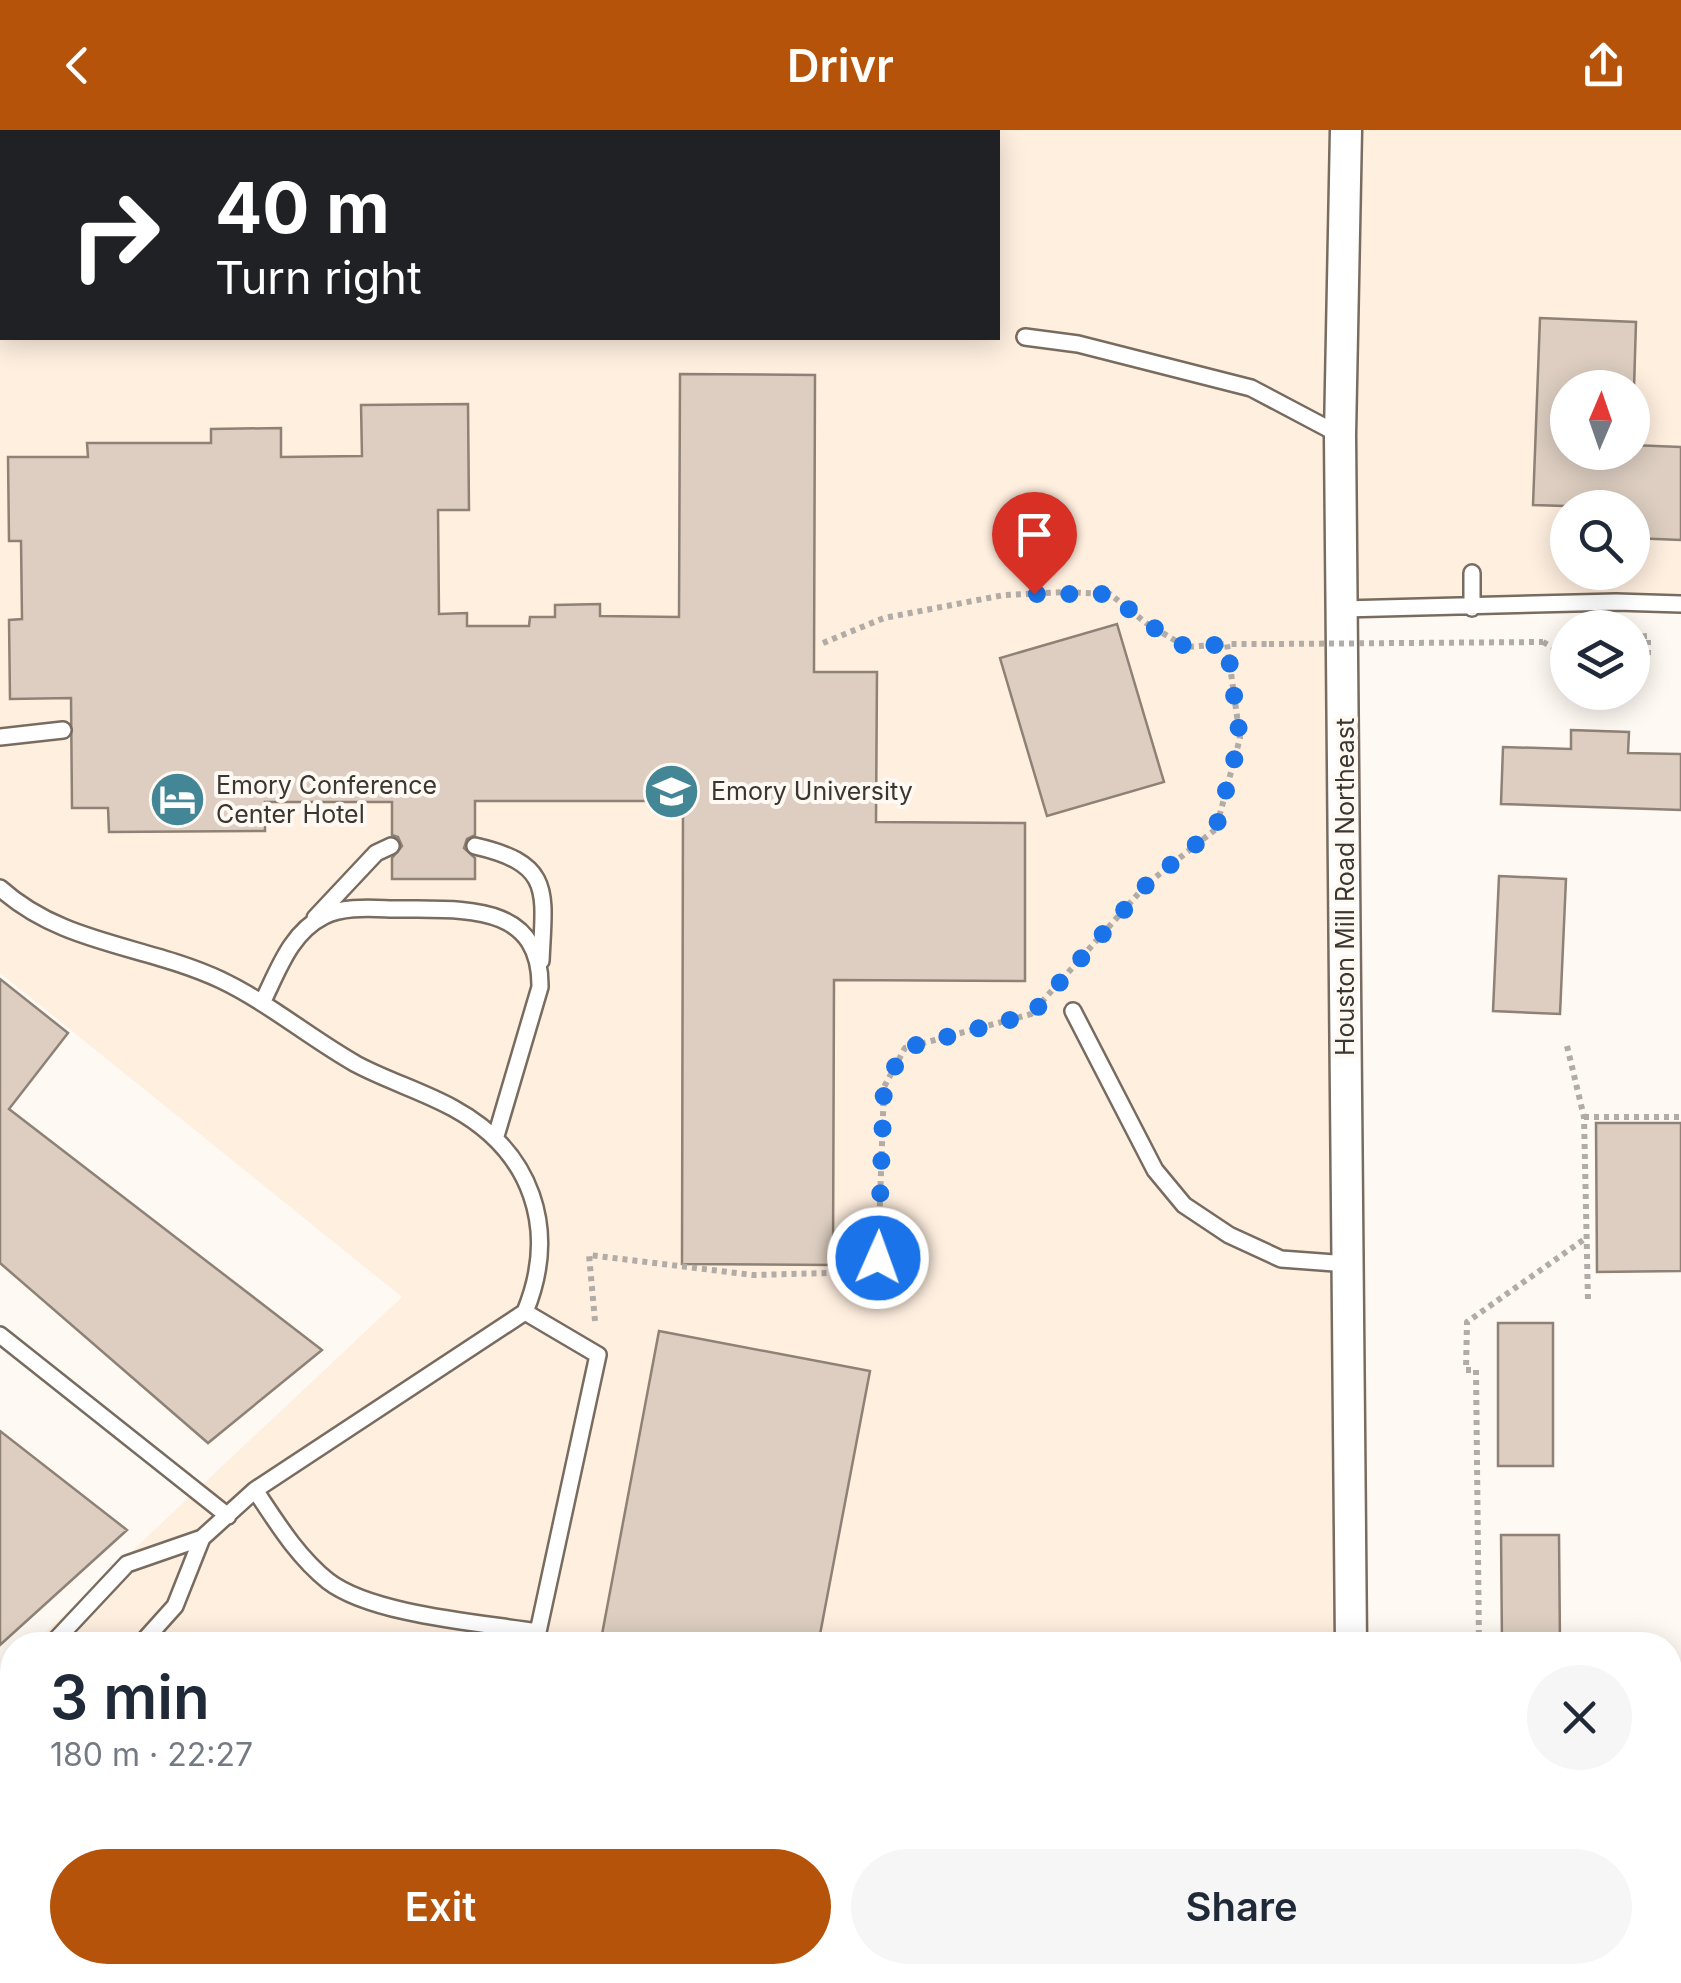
<!DOCTYPE html>
<meta charset="utf-8">
<style>
:root{--surface:#fff;--page:#f6f6f7;--text:#1f2937;--muted:#747a83;--accent:#b45309}
body{margin:0;font-family:Inter,sans-serif;background:var(--page);color:var(--text);height:100vh;display:flex;flex-direction:column;font-size:38px;white-space:nowrap}
*{box-sizing:border-box;margin:0}
p{font-size:32px;color:var(--muted)}
.icon{flex:none;width:55px;height:55px;fill:none;stroke:currentColor;stroke-width:2;stroke-linecap:round;stroke-linejoin:round}
.map{position:relative;flex:1;overflow:hidden}
.drawer{position:absolute;left:0px;top:1502px;width:1682px;height:352px;display:flex;flex-direction:column;background:var(--surface);border-radius:40px 40px 0 0;box-shadow:0 5px 25px #0003}
.drawer>*{flex:none}
.hud{position:absolute;left:0px;top:0px;width:1000px;height:210px;box-shadow:0 5px 25px #0003;background:#202124;color:#fff;overflow:hidden}
.needle{width:65px;rotate:2deg}
.buttons{position:absolute;left:1550px;top:240px;display:grid;gap:20px}
.buttons a{display:grid;place-items:center;width:100px;height:100px;border-radius:50%;background:var(--surface);box-shadow:0 5px 25px #0003;font-size:50px}
.pin{position:absolute;display:grid;place-items:center;width:85px;height:85px;color:#fff;margin:-102px -42px;border-radius:50% 50% 50% 0;rotate:-45deg;box-shadow:0 0 10px #0007}
.pin .icon{rotate:45deg}
.me{position:absolute;width:110px;margin:-55px;rotate:2deg;stroke-linejoin:round;filter:drop-shadow(0 0 8px #0008)}
.turn{display:flex;align-items:center;gap:35px;height:210px;padding:0 50px;font-size:45px}
.turn .icon{width:130px;height:130px;stroke-width:2.5}
.turn b{display:block;font-size:70px;line-height:85px}
.round{display:grid;place-items:center;flex:none;width:105px;height:105px;border-radius:52px;background:var(--page)}
.overview{display:flex;align-items:center;justify-content:space-between;height:170px;padding:0 50px}
h1{font-size:60px;font-weight:600;line-height:75px}
.action{display:flex;gap:20px;margin-top:auto;padding:20px 50px}
.action a{flex:1;height:115px;border-radius:60px;background:var(--accent);color:#fff;font-size:40px;font-weight:600;line-height:115px;text-align:center}
.action a+a{background:var(--page);color:var(--text)}
header{display:flex;justify-content:space-between;align-items:center;height:130px;padding:0 50px;background:var(--accent);color:#fff;font-size:45px;font-weight:600}
.map>svg:first-child{display:block}
.built{fill:#ffefdf;fill-rule:evenodd}
.building{fill:#ddcec1;stroke:#8e8175;stroke-width:2.5}
.lines{fill:none;stroke-linecap:round;stroke-linejoin:round}
.lane-casing{stroke:#786c60;stroke-width:20}
.street-casing{stroke:#786c60;stroke-width:35}
.secondary-casing{stroke:#786c60;stroke-width:48}
.path{stroke:#b2aca7;stroke-width:6;stroke-dasharray:5 5;stroke-linecap:butt}
.lane{stroke:#fff;stroke-width:15}
.street{stroke:#fff;stroke-width:30}
.secondary{stroke:#f9e8d8;stroke-width:42}
.path-bridge{stroke:#b2aca7;stroke-width:6;stroke-dasharray:5 5;stroke-linecap:butt}
.route{stroke:#1a73e8;stroke-width:18;stroke-dasharray:0 32.4}
.labels{text-anchor:middle;stroke-width:8;stroke-linejoin:round;paint-order:stroke}
.poi-label{font-size:25px;fill:#3c3631;stroke:#fff9f4;text-anchor:start}
.street-label{font-size:25px;fill:#3c3631;stroke:#fff9f4}
</style>
<header><svg class="icon" aria-label="back" viewBox="0 0 24 24"><path d="M15 5l-7 7 7 7"/></svg>Drivr<svg class="icon" aria-label="share" viewBox="0 0 24 24"><path d="M12 15V3M7 8l5-5 5 5M5 13v7h14v-7"/></svg></header>
<div class="map">
<svg width="1681" height="1853" viewBox="0 0 1681 1853">
<rect width="100%" height="100%" fill="#fff9f4"/>
<path class="built" d="M0 0H1681V474L1343 479 1349 1515H32L402 1167 0 843ZM2 2H998V208H2ZM1568 258H1632V322H1568ZM1568 378H1632V442H1568Z
M238 1843H707L695 1853H248Z"/>
<path class="building" d="M1540 188 1636 192 1634 258H1568V322H1632V315L1681 317V410L1632 408V378L1533 375Z
M680 244 815 245 814 542H877L876 692 1025 693V851L834 850 833 1135 682 1134 683 671H475V705L467 709 464 718 475 728V749H392V728L402 716 398 707 392 705V672H265V701L109 702 108 678H72L71 568 10 569 9 490 22 489 21 411H9L8 327H88L87 313H211V299L281 298V327L362 326 361 275 468 274 469 380H438L439 484 467 483V496H529L530 487H555V475L600 474V486L679 487Z
M1117 494 1164 652 1047 686 1000 528Z
M1571 600 1629 602 1628 623 1681 624V680L1501 674 1503 617 1571 619Z
M1499 746 1566 749 1560 884 1493 881Z
M0 849 68 903 9 979 322 1220 208 1313 0 1133Z
M1596 993H1681V1141L1597 1142Z
M1498 1193H1553V1336H1498Z
M659 1201 870 1241 818 1515H600Z
M0 1301 127 1400 0 1515Z
M1501 1405H1559L1560 1515H1502Z"/>
<g class="lines">
<defs>
<path id="lane" d="M1025 207 1078 214 1251 258 1340 305
M1472 478V443
M1343 479 1616 472 1681 474
M0 607 63 600
M475 716C554 734 544 762 541 831
M0 758C63 815 147 815 221 850 269 873 310 908 356 934 388 951 422 961 453 978 532 1021 559 1099 525 1182
M315 788 376 723 391 716
M262 873C278 841 290 803 324 786 346 775 376 779 401 779 462 780 541 772 540 857L496 1006
M1073 881 1155 1040 1184 1075 1229 1105 1281 1129 1348 1134
M0 1205 228 1386
M51 1515 127 1434 202 1408 255 1360 525 1182 598 1225 538 1502C482 1493 372 1485 328 1451 297 1426 277 1393 255 1360
M140 1515 175 1476 202 1408
M0 1569 12 1556
M0 1641 12 1634
M1218 1853 1219 1842"/>
<path id="street" d="M1346 0 1340 305 1351 1515
M1015 1842 1025 1853
M981 1853 994 1842
M1343 1853 1345 1842"/>
<path id="secondary" d="M0 1701 12 1712
M174 1842 188 1853"/>
</defs>
<use href="#lane" class="lane-casing"/>
<use href="#street" class="street-casing"/>
<use href="#secondary" class="secondary-casing"/>
<path class="path" d="M1632 507 1648 506V528L1632 527
M1543 512 1568 526
M823 513 884 488 1004 465 1064 462 1110 464 1146 493 1186 517 1227 514
M1567 916 1584 987 1588 1171
M1584 987H1681
M595 1191 589 1125 753 1145 829 1143 878 1127 884 957 905 918 1031 884 1147 754 1216 699 1240 608 1227 514H1269
M1479 1515 1476 1240H1466L1467 1192 1586 1108
M1670 1580 1672 1574 1681 1573
M1670 1633 1681 1648"/>
<use href="#lane" class="lane"/>
<use href="#street" class="street"/>
<use href="#secondary" class="secondary"/>
<path class="path-bridge" d="M1269 514 1543 512"/>
</g>
<g class="lines">
<path class="route" d="M878 1128 884 957 905 918 1032 884 1147 754 1216 698 1240 608 1227 514 1186 517 1146 493 1110 464H1034"/>
</g>
<defs>
<symbol id="university-disc" viewBox="-11 -11 22 22"><circle r="9.5" fill="#438696" stroke="#fff9f4"/><path d="M0-5L7-2L0 1L-7-2ZM-4 1L0 2.5L4 1V4Q0 6-4 4Z" fill="#fff"/></symbol>
<symbol id="hotel-disc" viewBox="-11 -11 22 22"><circle r="9.5" fill="#438696" stroke="#fff9f4"/><path d="M-6-4.5h1.5V1H6V5H4.5V3h-9V5H-6ZM-4 0a1.8 1.8 0 1 1 3.6 0ZM.5 0V-2.5h3Q6-2.5 6 0Z" fill="#fff"/></symbol>
</defs>
<g fill-rule="evenodd">
<use href="#university-disc" x="640" y="630" width="63" height="63"/>
<use href="#hotel-disc" x="146" y="638" width="63" height="63"/>
</g>
<g class="labels">
<g class="poi-label">
<text x="216" y="664">Emory Conference<tspan x="216" dy="29">Center Hotel</tspan></text>
<text x="711" y="670">Emory University</text>
</g>
<g class="street-label">
<text transform="translate(1345 757) rotate(-90)" y="9">Houston Mill Road Northeast</text>
</g>
</g>
</svg>
<div class="buttons">
<a><svg class="needle" viewBox="-14 -14 28 28"><path d="M0-13l5 13h-10z" fill="#e53935"/><path d="M0 13l5-13h-10z" fill="#747a83"/></svg></a>
<a><svg class="icon" aria-label="search" viewBox="0 0 24 24"><circle cx="10" cy="10" r="6"/><path d="M15 15l6 6"/></svg></a>
<a><svg class="icon" aria-label="layers" viewBox="0 0 24 24"><path d="M12 4l9 5-9 5-9-5zM3 14l9 5 9-5"/></svg></a>
</div>
<div class="pin" style="left:1034px;top:464px;background:#d93025"><svg class="icon" aria-label="arrive" viewBox="0 0 24 24"><path d="M6 21V4h12l-3 4 3 4H6"/></svg></div>
<svg class="me" style="left:878px;top:1128px" viewBox="-20 -20 40 40"><circle r="17" fill="#1a73e8" stroke="#fff" stroke-width="3"/><path d="M0-11L8 9 0 5-8 9z" fill="#fff"/></svg>
<div class="hud">
<div class="turn"><svg class="icon" aria-label="right" viewBox="0 0 24 24"><path d="M7 20v-9h11M14 6l5 5-5 5"/></svg><div><b>40 m</b>Turn right</div></div>
</div>
<section class="drawer">
<div class="overview"><div><h1>3 min</h1><p>180 m · 22:27</p></div><a class="round"><svg class="icon" aria-label="close" viewBox="0 0 24 24"><path d="M6 6l12 12M18 6L6 18"/></svg></a></div>
<div class="action"><a>Exit</a><a>Share</a></div>
</section>
</div>
